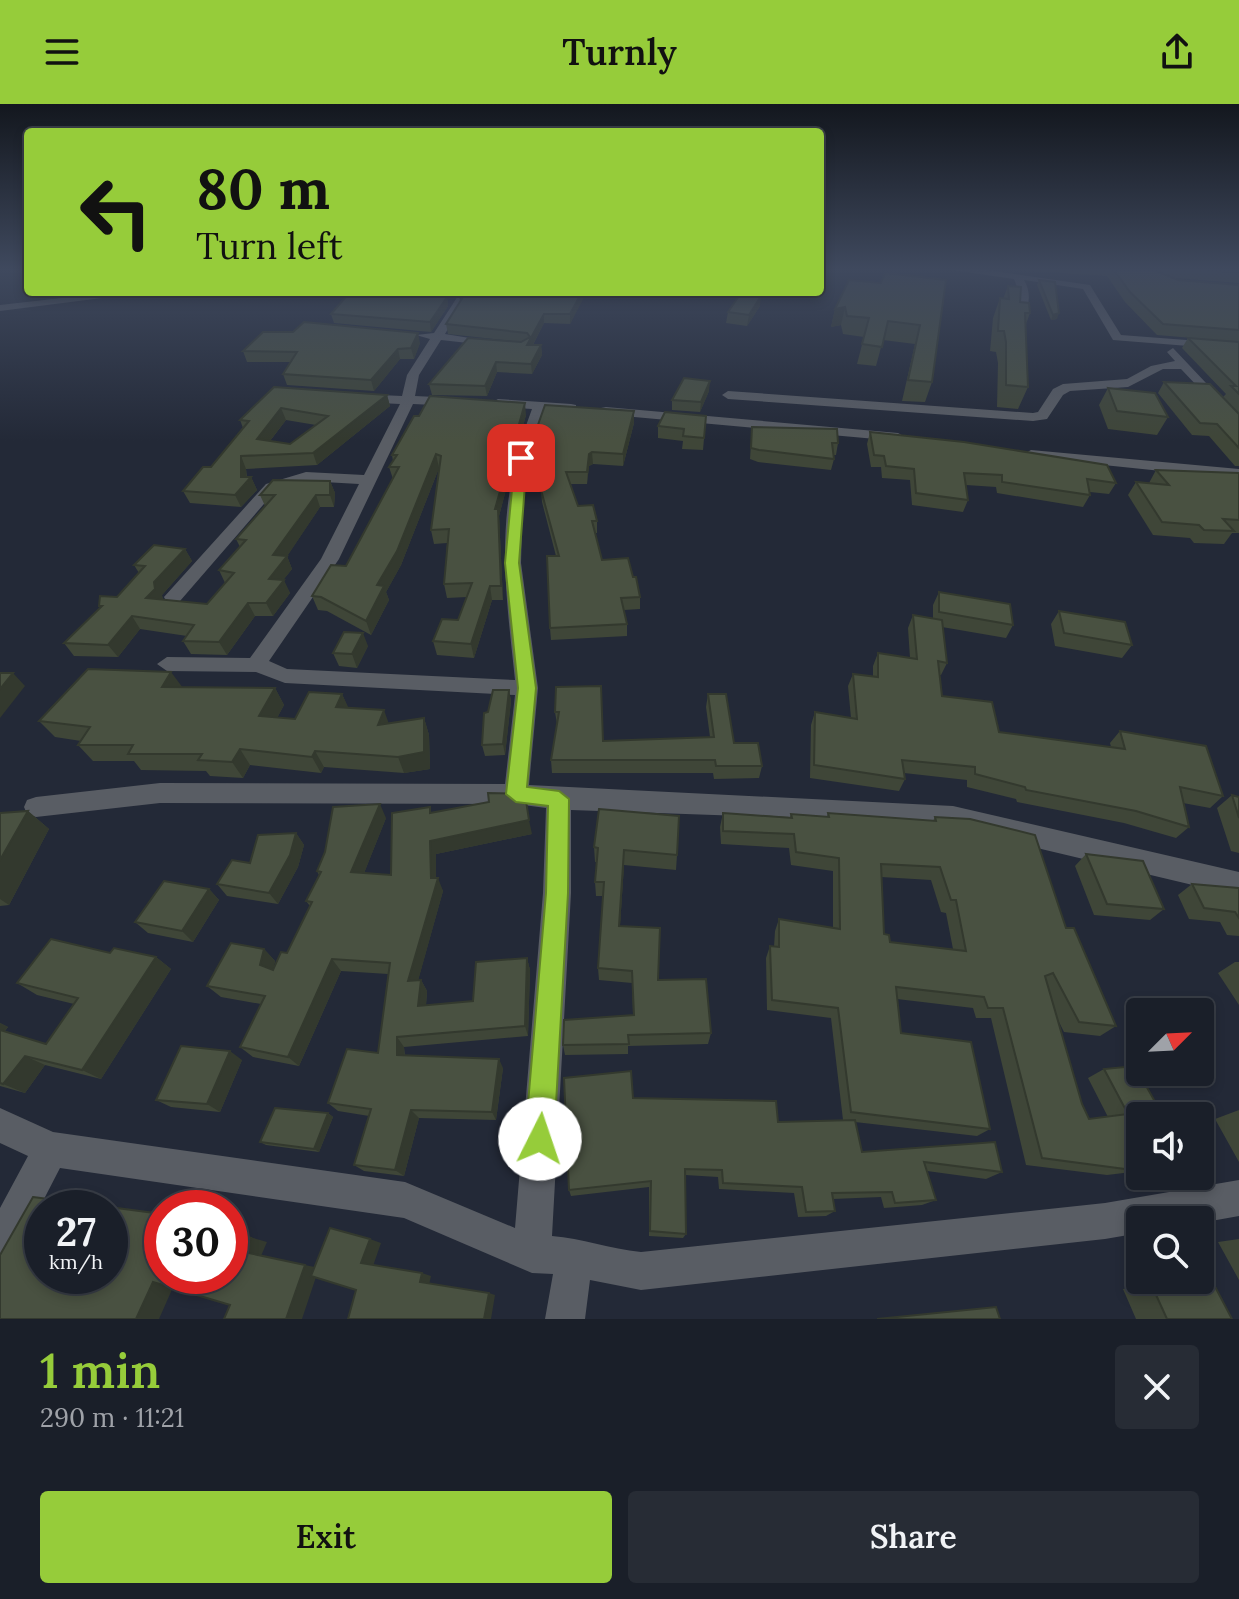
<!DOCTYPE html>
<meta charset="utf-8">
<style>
:root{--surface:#1a1f29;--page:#272c35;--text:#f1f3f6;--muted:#9fa2a8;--line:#383d46;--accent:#96cc3a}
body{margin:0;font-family:Lora,serif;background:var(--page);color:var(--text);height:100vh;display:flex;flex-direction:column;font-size:30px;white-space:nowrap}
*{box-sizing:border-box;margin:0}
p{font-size:26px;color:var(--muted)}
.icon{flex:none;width:44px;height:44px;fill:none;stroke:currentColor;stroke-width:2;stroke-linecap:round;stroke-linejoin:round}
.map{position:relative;height:1215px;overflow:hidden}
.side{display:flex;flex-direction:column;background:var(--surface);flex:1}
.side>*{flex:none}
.hud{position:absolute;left:24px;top:24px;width:800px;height:168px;border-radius:8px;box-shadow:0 4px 12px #0003,0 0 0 2px var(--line);background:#96cc3a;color:#111;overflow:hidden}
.needle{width:52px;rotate:66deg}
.controls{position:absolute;left:1126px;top:894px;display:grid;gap:16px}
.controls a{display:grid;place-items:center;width:88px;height:88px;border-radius:8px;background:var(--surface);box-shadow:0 4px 12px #0003,0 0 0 2px var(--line);font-size:40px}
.speed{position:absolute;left:24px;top:1086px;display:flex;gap:16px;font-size:40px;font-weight:700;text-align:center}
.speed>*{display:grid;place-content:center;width:104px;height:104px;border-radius:50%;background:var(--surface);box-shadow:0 4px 12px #0003,0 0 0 2px var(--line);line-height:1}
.speed small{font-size:20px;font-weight:400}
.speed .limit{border:12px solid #d22;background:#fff;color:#111}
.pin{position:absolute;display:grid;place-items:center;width:68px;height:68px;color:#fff;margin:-34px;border-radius:16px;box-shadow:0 4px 12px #0006}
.me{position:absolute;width:88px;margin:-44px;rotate:4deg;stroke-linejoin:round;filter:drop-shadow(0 0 6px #0008)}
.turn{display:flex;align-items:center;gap:28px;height:168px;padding:0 40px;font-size:36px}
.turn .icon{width:104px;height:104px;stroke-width:2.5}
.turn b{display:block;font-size:56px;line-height:68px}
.round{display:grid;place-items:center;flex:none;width:84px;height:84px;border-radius:8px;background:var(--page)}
.headline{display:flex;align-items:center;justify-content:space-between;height:136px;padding:0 40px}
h1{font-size:48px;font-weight:600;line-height:60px;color:var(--accent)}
.action{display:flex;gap:16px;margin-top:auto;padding:16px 40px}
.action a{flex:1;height:92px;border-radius:8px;background:var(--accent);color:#111;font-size:32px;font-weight:600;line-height:92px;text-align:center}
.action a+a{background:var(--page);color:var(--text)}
header{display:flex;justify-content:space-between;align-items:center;height:104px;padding:0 40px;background:var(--accent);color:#111;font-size:36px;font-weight:600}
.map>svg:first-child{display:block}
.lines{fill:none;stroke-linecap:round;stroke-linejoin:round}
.minor{fill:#595d64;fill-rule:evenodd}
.wall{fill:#3f4638;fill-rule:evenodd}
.shaded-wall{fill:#33392e}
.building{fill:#495141;stroke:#33392e;stroke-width:2;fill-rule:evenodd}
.route{fill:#96cc3a;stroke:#628526;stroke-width:2}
</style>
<header><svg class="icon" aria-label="menu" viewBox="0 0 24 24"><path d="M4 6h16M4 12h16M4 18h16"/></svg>Turnly<svg class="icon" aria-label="share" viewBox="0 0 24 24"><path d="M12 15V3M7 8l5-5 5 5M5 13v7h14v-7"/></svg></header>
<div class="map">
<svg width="1239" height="1215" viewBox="0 0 1239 1215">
<rect width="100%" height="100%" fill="#232937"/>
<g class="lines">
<path class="minor" d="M952 166H987L1090 181 1121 231 1239 240V246L1113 236 1083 185 1024 176C1032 189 1029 203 1023 216H1015L1019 188 1014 175Z
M106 189 102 194 0 207V201Z
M458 192 463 200 445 230 501 239 495 242 441 236 419 271 415 292 456 294 463 298 456 302 413 300 339 455 269 557 287 565 515 576C504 471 494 407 532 305L498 303 491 299 498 295 571 300 576 301V307L545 306 528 354 523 389 521 459 538 584 529 681 953 702 1239 768V792L953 724 908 718 571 706V789L552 1132C582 1134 610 1145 641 1148L1105 1099 1239 1076V1112L1200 1119V1116H1140V1129L1105 1135 641 1186 590 1176 585 1215H545L553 1170 532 1169 404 1114 60 1064 13 1155 0 1161V1104L28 1052 0 1039V1004L53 1028 405 1078 515 1124 543 789 546 704 516 700 160 699 36 713 27 710 24 703 27 696 36 693 160 679 505 680 515 591 285 579 256 568 167 567 157 560 167 553 250 554 321 455 359 380 306 377 276 386 180 497H166L164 493 266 380 306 368 364 371 400 300 358 298 352 294 358 290 402 292 407 271 430 235 416 231 434 229Z
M1173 244 1239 314V326L1181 265H1163L1128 283 1070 287 1063 291 1047 315 1033 317 728 295 722 291 728 287 1033 309 1038 308 1053 285 1063 280 1127 275 1151 262 1175 257 1167 248Z
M606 303 898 329 905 333 898 337 601 310V304Z
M1031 346 1239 365V375L1026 353 1024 350Z"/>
</g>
<path class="wall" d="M1015 166H1154L1178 176 1239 181V362H1235L1209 332 1192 331 1158 289 1164 278 1233 304 1223 293 1226 290 1182 244 1188 234 1217 236 1157 231 1125 198 1107 172Z
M1155 166H1239V179L1175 174Z
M946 176 932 278 925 298 902 297 915 240 883 236 876 262 857 260 864 233 843 230 841 221 831 223 835 205 881 179Z
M1039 176 1057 215 1051 216 1037 181Z
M1008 182 1030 209 1026 220 1028 283 1018 305 997 303 998 259 996 248 990 247 993 214 1000 194 1003 195Z
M431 188H524L491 191Z
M585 190 570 220 544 219 533 241H541L542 251 532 270 497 268 487 292 432 291 429 280 521 238 448 230 446 220 516 193Z
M447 193 448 202 431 228 334 219 331 210Z
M760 202 747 222 726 219 728 208Z
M420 239 414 255H400L374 287 287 281 283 270 291 258H247L243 247Z
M274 283 387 291 390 302 317 361 246 365 247 373H251L257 386 241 403 190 399 183 387 211 363 243 324 240 316ZM286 316 316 321 290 340 270 337Z
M1108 284 1168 313 1157 331 1108 325 1099 301Z
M709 287 700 308 672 306V296Z
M634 307V319L623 362 593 360 589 362 587 380H570L578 402 597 417V429H595L602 456 633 473 640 493V505L624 506 627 520V532L551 536 550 524 556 452 542 398 541 386 548 348 534 347 533 335Z
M526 311 499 412 503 496H492L474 554 437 551 433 537 458 516 467 493 447 494 444 480 447 439 434 440 431 426 439 364 401 461 386 488 389 496 371 531 327 507 318 506 312 492 346 462 393 375 389 363 393 357 392 351Z
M706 312 703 346 682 345 683 337 658 334V322Z
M752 323 838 339 836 351H833L834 355 831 366 758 358 750 355Z
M870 328 1116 379 1109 390 1090 388V391L1083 403 997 389 996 383 966 381 968 396 963 408 912 401 910 376 882 374 881 363H871L867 340Z
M1156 366 1239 369V429H1232L1224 440 1194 439 1190 434 1153 431 1128 391 1136 378 1149 379Z
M330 377 335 389 334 403H320L287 452 292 465 283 476 290 489 273 512H255L227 551 191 550 183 537 187 532 140 525 118 553 74 552 64 539 101 504 99 502 117 493 139 469 134 461 185 445 192 457 162 491 163 496 207 500 225 479 219 466 240 443 236 435 265 402 260 391Z
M939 488 1013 521 1006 534 942 523 947 559 941 571H939L942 592 999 628 1111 643 1110 639 1120 627 1223 692 1210 704 1183 699 1189 723 1176 734 1124 719 1017 698 1016 695 967 683V676L904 669 905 675 899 687 810 674 811 621 815 608 851 614 848 582 853 570 873 572V562L878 549 910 554 908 524 913 511 933 514V501Z
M1059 507 1132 541 1122 554 1055 542 1051 520Z
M368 542 357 564 339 562 333 549Z
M182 583 275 584 284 601 277 614 295 615 342 590 348 604 388 619 424 614 429 631 430 665 404 669 324 663 321 669 250 661 243 674 210 672 206 667 141 666 134 657H93L78 641 81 637 55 633 39 617Z
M556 583 603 637 710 633 706 603 708 590 734 639 762 662 759 674 714 675 713 669H552L551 656 557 620 555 608Z
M509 586 511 597 505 651 485 652 482 641 488 608Z
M1232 691 1239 693V749L1231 747 1217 704Z
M28 707 49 725 9 801 0 802V709Z
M432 708 532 730 436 750V774L443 787 418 876H421L427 887 426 902 473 897 527 854 530 866 528 932 404 943 405 952 503 964 496 1016 419 1014 404 1072 364 1067 354 1061 369 1012 338 1007 328 999 378 949 388 870 341 867 299 962 253 953 240 943 261 900 221 893 207 882 264 845 275 857 273 866 287 849 310 802 306 797 319 771 317 767 386 714 364 769 391 771Z
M723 709 790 713 791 710 827 713 828 709 933 717 935 713 1066 824 1116 922 1100 932 1064 928 1057 914 1082 1000 1089 1015 1108 1013 1088 974 1104 965 1140 1012V1067L1107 1071 1026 1061 991 914H976L973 904 897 895 901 929 990 1025 977 1032 855 1018 862 1048 1002 1068 986 1075 927 1067 936 1096 922 1101 884 1104 881 1093 833 1095 835 1107 826 1112 798 1113 794 1089 719 1085 718 1073 685 1071 686 1130 683 1134 649 1132V1083L571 1092 569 1086 633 994 778 1018 843 1016 831 914 767 906 766 854 770 842 774 843 775 827 779 815 833 824V767L791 761 789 744 721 740 720 723ZM881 773 931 776 941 808 946 809 953 845 890 838 884 830Z
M296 729 304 741 298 763 278 800 227 792 217 780Z
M594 743 677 751 676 766 624 761 620 822 658 876 711 929 708 940 628 942V950L565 951 563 941 633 911 632 879 599 876 598 864 603 792H596L595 778 597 758H595Z
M1086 750 1164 805 1150 816 1094 811 1075 762Z
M1192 780 1239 784V832L1227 831 1220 818 1189 815 1178 791Z
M209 785 219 796 193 838 148 829 135 818Z
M110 849 156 853 171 865 101 975 45 961 25 989 0 982V919L8 923 5 927 46 940 74 900 37 891 17 879Z
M1235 858H1239V901L1218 869Z
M242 956 220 1008 171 1003 156 996Z
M1239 1006V1058L1215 1015Z
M328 1009 333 1013 319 1048 266 1041 260 1038Z
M1239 1135V1176L1218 1138Z
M1200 1176 1232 1215H1136L1123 1185 1179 1177Z"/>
<path class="shaded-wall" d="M491 188H524L491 191Z
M582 188H587L570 220V210Z
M761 192 760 202 747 222 749 211Z
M447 193 448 202 431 228 430 218Z
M845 203 841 221 831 223 835 205Z
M1059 209 1057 215 1051 216 1053 211Z
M544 210V219L528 250 527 241Z
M418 229 420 239 414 255 411 244Z
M541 241 542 251 532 270 531 260Z
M398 245 400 255 374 287 371 276Z
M496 258 497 268 487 292 485 282Z
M710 277 709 287 700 308 701 298Z
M387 291 390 302 317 361 313 349Z
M525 299 526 311 499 412 503 496 495 405Z
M281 304 286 316 262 347 257 335Z
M634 307V319L623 362V350Z
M592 348 593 360 589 362 587 380 589 350Z
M436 350 439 364 401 461 386 488 389 496 371 531 366 517 377 481Z
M241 352 246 365 247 379 251 373 257 386 241 403 235 391 241 373Z
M330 377 335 389 334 403 330 391Z
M316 391 320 403 286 454 287 452 292 465 274 488 269 475 273 451Z
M185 445 192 457 162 491 163 498 146 494 154 478Z
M284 476 290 489 273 512 266 499Z
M490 482 492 496 474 554 471 540Z
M248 499 255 512 227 551 219 538Z
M132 512 140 525 118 553 108 541Z
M363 529 368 542 357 564 352 550Z
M171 568 183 584 162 583Z
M13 569 25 582 0 614V585Z
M275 584 284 601 269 629 259 612Z
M509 586 511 597 505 651 503 640Z
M342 590 350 607 336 603Z
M384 606 390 623 378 621Z
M424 614 429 631 430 665 404 669 398 653Z
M240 645 250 661 243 674 232 658Z
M315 647 324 663 321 669 312 653Z
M380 700 386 714 359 782 351 768Z
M28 707 49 725 9 801 0 795V756Z
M529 716 532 730 436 750V780L438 774 443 787 415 888 408 877 431 774 430 737Z
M296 729 304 741 298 763 278 800 269 789Z
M624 746V761L619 835V822Z
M209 785 219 796 193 838 182 827Z
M264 845 275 857 271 873 260 861Z
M156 853 171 865 101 975 82 966Z
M527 854 530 866 528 932 525 922Z
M332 855 341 867 299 962 288 953Z
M421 876 427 887 425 913 418 902Z
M0 919 8 923 2 930 0 929Z
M397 933 404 943 405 961 397 951Z
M230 947 242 956 220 1008 207 1000Z
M25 952 45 961 25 989 3 980Z
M499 955 503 964 496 1016 492 1008Z
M411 1006 419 1014 404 1072 395 1066Z
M328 1009 333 1013 319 1048 314 1045Z
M230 1127 267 1138 261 1152 244 1148Z
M370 1135 381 1139 373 1162 361 1159Z
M305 1161 319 1164 302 1215H286Z
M422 1169 431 1172 429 1181 420 1178Z
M153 1178 174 1181 159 1215H136Z
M489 1189 495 1191 491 1215H484Z"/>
<path class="building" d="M1114 166H1154L1178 176 1239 181V226L1163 220 1130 188Z
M1206 166H1239V169Z
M885 169 946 176 932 278 908 276 920 221 888 217 882 243 862 240 869 214 847 212 845 203 835 205 849 176 881 179Z
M1039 176 1055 178 1059 209 1053 211Z
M1008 182 1021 183 1020 198 1029 199 1030 209H1025L1028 283 1006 281V238L1004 227H998L1000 194 1009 195Z
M350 188H418L447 193 430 218 331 210Z
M533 188H582L570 210H544L527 241H541L531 260 496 258 485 282 429 280 468 234 521 238 530 233 527 229 446 220 463 193H516Z
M741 189 761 192 749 211 728 208Z
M304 218 418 229 411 244 398 245 371 276 283 270 297 248 243 247 263 228H293Z
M1188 234 1239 238V290L1231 282H1236Z
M684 274 710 277 701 298 672 296Z
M1164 278 1210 280 1239 310V344L1217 320 1200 319Z
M274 283 387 291 313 349 241 352V373H251L235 391 183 387 203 363H211L249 317 240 316ZM281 304 292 306 328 312 290 340 257 335Z
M1108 284 1155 289 1168 313 1117 307Z
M430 292 525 299 495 405H498L501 482H490L471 540 433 537 442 515 458 516 472 479 444 480 449 425 431 426 441 352 436 350 397 447 377 481 384 482 366 517 321 493 312 492 331 461 346 462 399 363H389L397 351H392L414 312H419Z
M545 301 634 307 623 350 592 348 589 350 587 368H566L578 402 593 401 597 417H592L602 456 628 454 633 473H636L640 493 621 494 627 520 550 524 547 452H559L541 386 550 337 533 335Z
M665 308 706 312 704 334 683 332 684 325 658 322Z
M752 323 837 325 838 339H832L834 355 759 346 751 344Z
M870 328 964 338 1107 361 1116 379 1087 375 1090 391 1002 378V371L964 369 968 396 916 389 914 365 886 362 884 352 874 351Z
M1156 366 1239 369V416L1223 415 1234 427 1204 426 1199 421 1162 418 1136 378 1169 381Z
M273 376 330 377V391H316L273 451 287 452 269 475 284 476 266 499H248L219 538 183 537 194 521 132 512 108 541 64 539 102 502H99L100 492 117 493 145 462 134 461 154 441 185 445 154 478 155 485 146 494 207 500 234 469 219 466 246 436 236 435 275 391H260Z
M939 488 1010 500 1013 521 939 508Z
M1059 507 1125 518 1132 541 1064 529Z
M913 511 942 516 947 559 938 557 942 592 992 598 999 628 1125 645 1120 627 1206 642 1223 692 1180 683 1189 723 1136 707 1026 686 1025 683 975 670V663L902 656 905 675 814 661 815 608 857 615 853 570 878 573V549L917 555Z
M344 528 363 529 352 550 333 549Z
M88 565 171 568 162 583 275 584 259 612 295 615 309 588 342 590 336 603 384 606 378 621 424 614V648L398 653 315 647 312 653 240 645 232 658 198 656 202 650H128L133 641H78L90 623 39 617Z
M0 569H13L0 585Z
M601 582 603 637 714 633 708 590H726L734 639H758L762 662H716L715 656H551L559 608H555L556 583Z
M493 586H509L503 640 482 641 484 609 488 608Z
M488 689 525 690 529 716 430 737 431 774H438L408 877 421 876 418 902 473 897 476 858 527 854 525 922 397 933V951L499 955 492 1008 411 1006 395 1066 354 1061 371 1005 328 999 347 945 378 949 390 859 332 855 288 953 240 943 265 892 207 882 231 839 264 845 260 861 273 866 281 848 287 849 312 798 306 797 321 768 317 767 325 748 333 703 380 700 351 768 391 771 392 709 430 703V709L489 698Z
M1232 691 1239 693V714Z
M599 705 679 712 677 751 624 746 619 822 660 824 658 876 706 875 711 929 628 931 629 940 563 941 564 916 634 911 632 867 598 864 604 778H595L598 744 594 743Z
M28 707 0 756V709Z
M723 709 792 714 791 710 829 713 828 709 936 717 935 713 970 715 1035 731 1066 824H1074L1116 922 1079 918 1053 869 1045 872 1082 1000 1089 1015 1128 1010 1104 965 1135 962 1163 1012H1140V1063L1125 1065 1042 1054 1003 904H988L984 893 896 883 901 929 971 938 990 1025 851 1008 838 904 772 896 770 842 779 843V815L840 825 839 754 796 748 794 730 723 727ZM881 760 940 763 951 796H956L966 847 890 838 889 831 884 830Z
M296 729 290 751 269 789 217 780 232 756 250 759 258 731Z
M1086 750 1143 757 1164 805 1107 800Z
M164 777 209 785 182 827 135 818Z
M1192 780 1239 784V814L1235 808 1204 804Z
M51 835 110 849 114 844 156 853 82 966 25 952 3 980 0 979V926L46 940 78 894 17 879Z
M181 942 230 947 207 1000 156 996Z
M631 967 633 994 776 997 778 1018 855 1016 862 1048 995 1038 1002 1068 924 1058 936 1096 895 1099 892 1088 832 1089 835 1107 806 1108 802 1083 723 1079 722 1066 685 1065 686 1130 650 1127 651 1077 569 1086 564 974Z
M275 1004 328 1009 314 1045 260 1038Z
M33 1093 162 1110V1172H230V1128L251 1134 244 1148 305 1161 286 1215H224L230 1201 153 1178 136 1215H0V1151ZM42 1104H110V1172H42Z
M330 1124 370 1135 361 1159 422 1169 420 1178 489 1189 484 1215H348L356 1186 311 1172Z
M1211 1175 1232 1215H1167L1152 1182Z
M996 1203 1000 1215H877Z"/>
<linearGradient id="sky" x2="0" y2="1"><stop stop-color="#13171e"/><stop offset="0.49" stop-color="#3f495e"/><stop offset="1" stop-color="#3f495e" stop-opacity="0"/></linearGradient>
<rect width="1239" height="337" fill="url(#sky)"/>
<path class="route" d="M521 350 527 354 519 459 536 584 527 683 559 687 569 695 568 789 554 1035 550 1045 540 1049 530 1045 525 1035 546 789 548 702 516 698 506 690 518 584 505 459 515 354Z"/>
</svg>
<div class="controls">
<a><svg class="needle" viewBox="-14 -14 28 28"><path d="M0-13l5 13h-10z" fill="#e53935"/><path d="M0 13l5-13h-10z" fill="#9fa2a8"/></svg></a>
<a><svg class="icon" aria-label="sound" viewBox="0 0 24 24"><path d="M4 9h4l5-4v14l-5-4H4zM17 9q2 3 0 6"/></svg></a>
<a><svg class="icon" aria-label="search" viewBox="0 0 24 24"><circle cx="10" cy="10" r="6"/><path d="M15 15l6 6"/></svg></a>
</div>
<div class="speed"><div>27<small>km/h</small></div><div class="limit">30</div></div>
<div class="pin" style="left:521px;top:354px;background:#d93025"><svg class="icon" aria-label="arrive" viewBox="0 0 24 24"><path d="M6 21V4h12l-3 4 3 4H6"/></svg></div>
<svg class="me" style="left:540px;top:1035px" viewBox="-20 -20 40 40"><circle r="19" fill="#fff"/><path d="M0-13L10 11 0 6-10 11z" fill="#96cc3a"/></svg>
<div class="hud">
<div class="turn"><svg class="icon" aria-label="left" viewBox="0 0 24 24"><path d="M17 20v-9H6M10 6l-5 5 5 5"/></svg><div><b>80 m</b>Turn left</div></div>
</div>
</div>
<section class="side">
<div class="headline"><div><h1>1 min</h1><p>290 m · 11:21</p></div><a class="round"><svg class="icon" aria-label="close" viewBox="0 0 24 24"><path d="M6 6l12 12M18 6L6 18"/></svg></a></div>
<div class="action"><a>Exit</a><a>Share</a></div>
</section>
